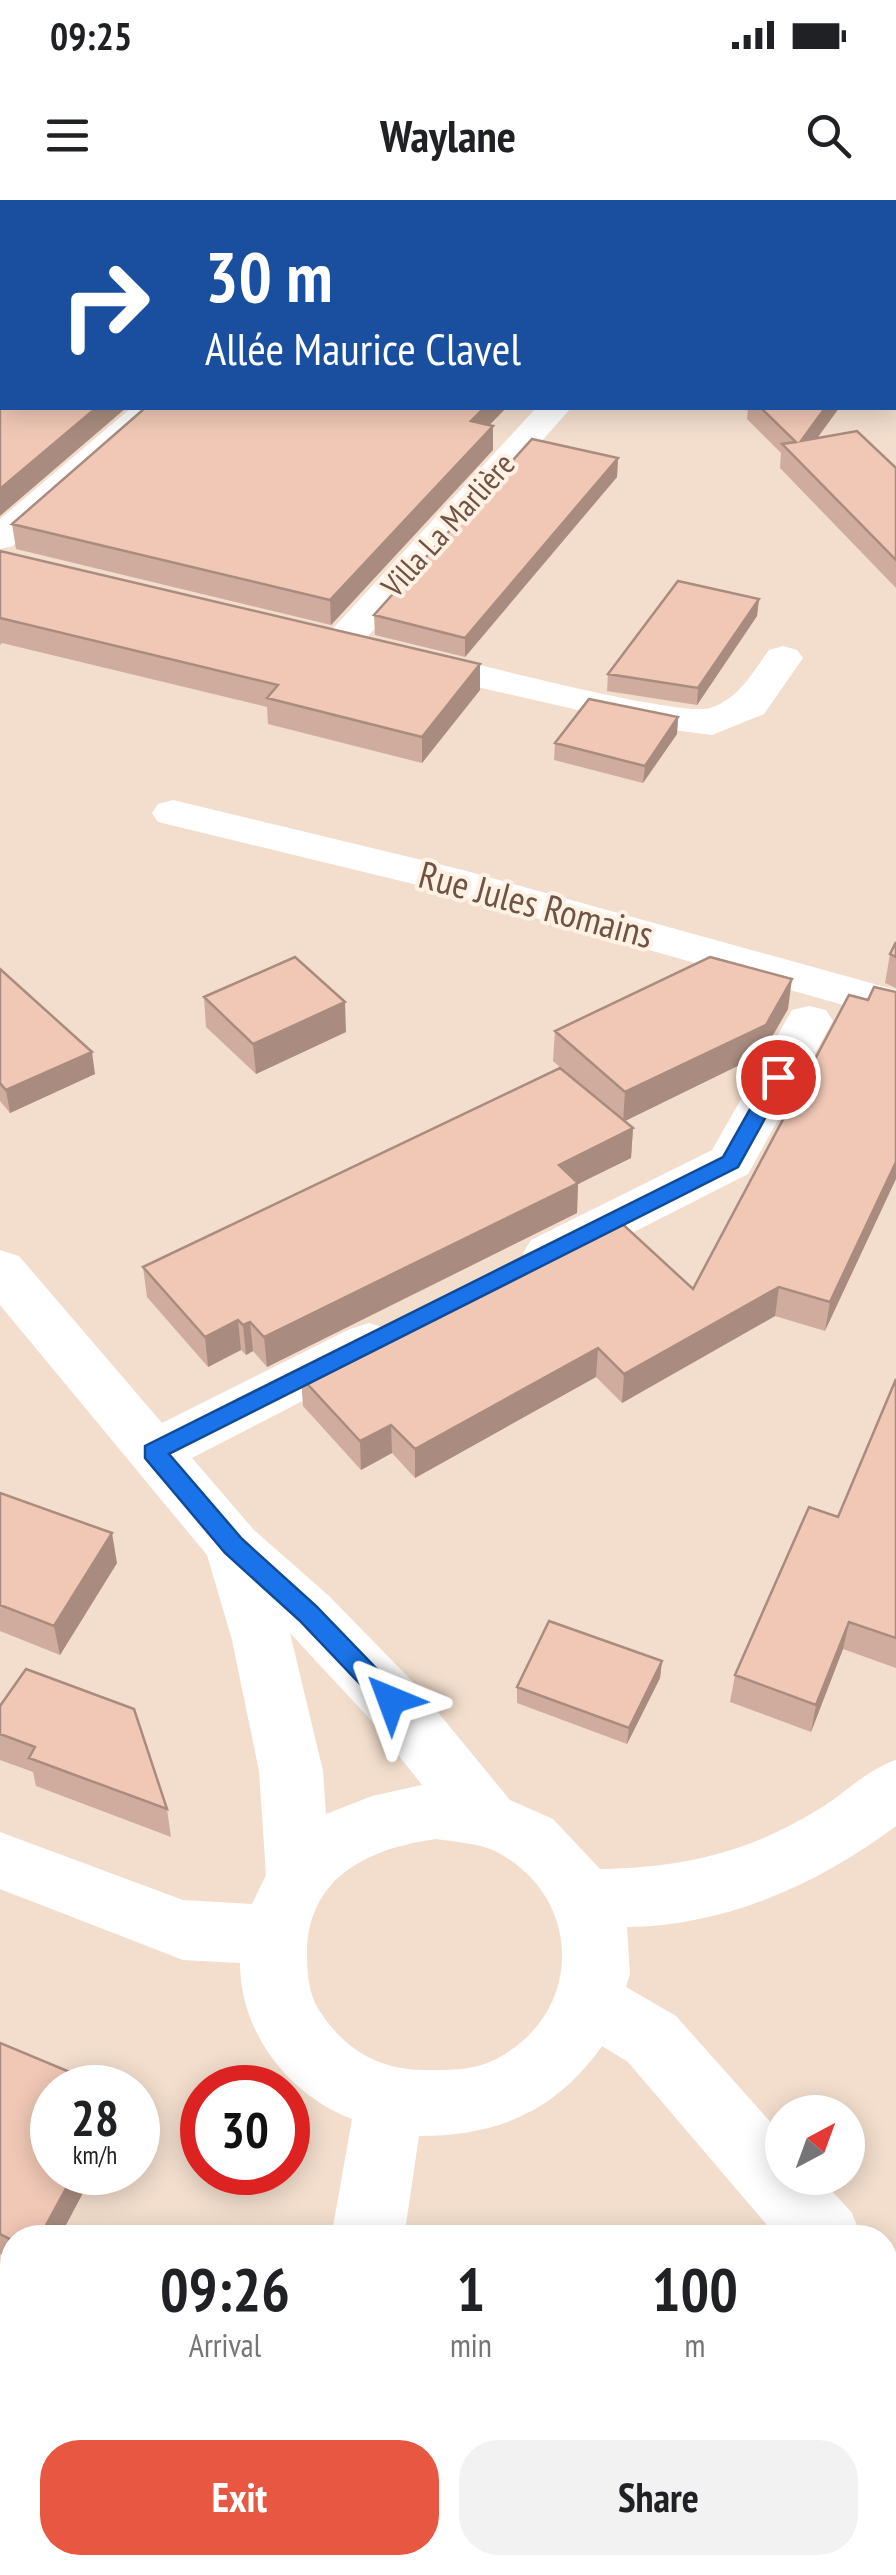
<!DOCTYPE html>
<meta charset="utf-8">
<style>
:root{--surface:#fff;--page:#f2f2f2;--text:#202124;--muted:#757577;--accent:#e75742}
body{margin:0;font-family:"PT Sans Narrow",sans-serif;background:var(--page);color:var(--text);height:100vh;display:flex;flex-direction:column;font-size:38px;white-space:nowrap}
*{box-sizing:border-box;margin:0}
p{font-size:32px;color:var(--muted)}
.icon{flex:none;width:55px;height:55px;fill:none;stroke:currentColor;stroke-width:2;stroke-linecap:round;stroke-linejoin:round}
.map{position:relative;flex:1;overflow:hidden}
.details{position:absolute;left:0px;top:2025px;width:898px;height:350px;display:flex;flex-direction:column;background:var(--surface);border-radius:40px 40px 0 0;box-shadow:0 5px 25px #0003}
.details>*{flex:none}
.hud{position:absolute;left:0px;top:0px;width:898px;height:210px;box-shadow:0 5px 25px #0003;background:#1a4fa0;color:#fff;overflow:hidden}
.needle{width:65px;rotate:41deg}
.buttons{position:absolute;left:765px;top:1895px;display:grid;gap:20px}
.buttons a{display:grid;place-items:center;width:100px;height:100px;border-radius:50%;background:var(--surface);box-shadow:0 5px 25px #0003;font-size:50px}
.speed{position:absolute;left:30px;top:1865px;display:flex;gap:20px;font-size:50px;font-weight:700;text-align:center}
.speed>*{display:grid;place-content:center;width:130px;height:130px;border-radius:50%;background:var(--surface);box-shadow:0 5px 25px #0003;line-height:1}
.speed small{font-size:25px;font-weight:400}
.speed .limit{border:15px solid #d22;background:#fff;color:#111}
.pin{position:absolute;display:grid;place-items:center;width:85px;height:85px;color:#fff;margin:-42px;border:5px solid #fff;border-radius:50%;box-shadow:0 2px 10px #0007}
.me{position:absolute;width:110px;margin:-55px;rotate:316deg;stroke-linejoin:round;filter:drop-shadow(0 0 8px #0008)}
.turn{display:flex;align-items:center;gap:35px;height:210px;padding:0 40px;font-size:45px}
.turn .icon{width:130px;height:130px;stroke-width:2.5}
.turn b{display:block;font-size:70px;line-height:85px}
.eta{display:flex;justify-content:space-evenly;align-items:center;height:170px;text-align:center}
.eta b{font-size:60px;font-weight:700;line-height:70px}
.button{display:flex;gap:20px;margin-top:auto;padding:20px 40px}
.button a{flex:1;height:115px;border-radius:40px;background:var(--accent);color:#fff;font-size:40px;font-weight:700;line-height:115px;text-align:center}
.button a+a{background:var(--page);color:var(--text)}
.status{display:flex;justify-content:space-between;align-items:center;height:70px;padding:0 50px;background:var(--surface);direction:ltr}
.status svg{height:28px;fill:currentColor}
header{display:flex;justify-content:space-between;align-items:center;height:130px;padding:0 40px;background:var(--surface);font-size:45px;font-weight:700}
.map>svg:first-child{display:block}
.residential{fill:#f3decd;fill-rule:evenodd}
.lines{fill:none;stroke-linecap:round;stroke-linejoin:round}
.street{fill:#fff;fill-rule:evenodd}
.wall{fill:#cfac9d}
.shaded-wall{fill:#a98c7f}
.building{fill:#f1c8b6;stroke:#a98c7f;stroke-width:2.5}
.route{fill:#1a73e8;stroke:#114b97;stroke-width:2.5}
.labels{text-anchor:middle;stroke-width:8;stroke-linejoin:round;paint-order:stroke}
.far-street-label{font-size:32px;fill:#715247;stroke:#fff2e4}
.street-label{font-size:38px;fill:#715247;stroke:#fff2e4}
</style>
<div class="status"><b>09:25</b><svg viewBox="0 0 49 12"><path d="M0 12V9h3v3zM5 12V6h3v6zM10 12V3h3v9zM15 12V0h3v12zM26 1h20v11H26zM47 4h2v5h-2z"/></svg></div>
<header><svg class="icon" aria-label="menu" viewBox="0 0 24 24"><path d="M4 6h16M4 12h16M4 18h16"/></svg>Waylane<svg class="icon" aria-label="search" viewBox="0 0 24 24"><circle cx="10" cy="10" r="6"/><path d="M15 15l6 6"/></svg></header>
<div class="map">
<svg width="896" height="2375" viewBox="0 0 896 2375">
<rect width="100%" height="100%" fill="#fcedde"/>
<path class="residential" d="M0 0H896V2375H0ZM2 2H895V208H2ZM52 1888H138V1972H52ZM202 1888H288V1972H202ZM782 1912H848V1978H782ZM12 2038H885V2362H12Z"/>
<g class="lines">
<path class="street" d="M287 0H321L322 2H289Z
M0 11H2V29H0Z
M131 208H168L13 346 0 349V319Z
M536 208H571L355 451H327L321 443 327 435Z
M783 446 797 450 803 458 764 514 712 535 657 528 407 471 393 467 387 459 393 451 407 447C454 458 680 518 710 508 739 499 752 473 769 450Z
M173 600 463 670 896 790V820L434 689 158 622 152 613 158 604Z
M809 806 826 810 833 821 748 974 567 1066 549 1071 531 1066 523 1053 531 1040 712 950 792 810Z
M0 1050 19 1056 162 1223 350 1129 369 1123 388 1129 396 1143 388 1157 192 1258 254 1330 329 1396 413 1482 510 1600 553 1619 600 1669C682 1668 748 1653 819 1609 846 1593 866 1570 896 1560V1626C819 1684 725 1726 627 1727L630 1774 626 1787 676 1816 782 1935V1978H820L852 2013 862 2038H778L628 1862 602 1846C556 1911 498 1936 419 1936L404 2038H331L352 1919C289 1895 240 1833 240 1763L183 1760 0 1689V1632L183 1700 252 1704 266 1675 259 1571 232 1440 207 1355 0 1105ZM290 1433 369 1518 422 1585 372 1596 326 1614 323 1571ZM436 1639C455 1642 478 1643 495 1651 586 1698 584 1817 492 1861 470 1871 448 1870 425 1870 378 1870 344 1849 319 1810 308 1793 307 1771 307 1751 309 1675 371 1648 436 1639Z
M885 2067 896 2071V2154L885 2150Z
M243 2362H323L318 2375H238Z"/>
</g>
<path class="wall" d="M377 0H896V128L895 130V2H375Z
M145 208H506L489 225 493 226V250L331 425 16 349 12 324Z
M748 208H839L817 238 896 268V388L780 268 781 253 747 219Z
M618 258 617 277 465 457 375 435 374 415Z
M0 351 480 464V490L422 563 268 524 267 507 2 443 0 445Z
M759 399 757 416 697 505 607 491 608 474Z
M678 517 677 534 643 583 554 560 555 543Z
M896 742V788L885 783 890 754Z
M0 769 95 874 10 913 0 901Z
M896 792 825 1131 775 1116 622 1203 596 1177 415 1278 392 1253 361 1270 303 1206 301 1177 693 1089 868 800Z
M204 797 346 832 256 874 206 827Z
M788 809 762 854 625 921 633 928 631 958 578 984 577 1013 267 1167 253 1151 246 1155 241 1150 208 1167 147 1097 143 1067 580 884 553 861 555 831Z
M896 1179V1468L843 1449 811 1532 730 1502 735 1475 838 1317Z
M0 1293 117 1363 60 1455 0 1431Z
M662 1461 660 1478 627 1544 517 1503V1487Z
M0 1506 167 1609 171 1637 36 1586 33 1572 0 1560Z
M0 1843 52 1972H94L59 2038H12V2059L0 2054Z"/>
<path class="shaded-wall" d="M96 208H126L0 316V289Z
M484 208H506L470 245 471 221Z
M825 208H839L800 262 801 241Z
M493 226V250L331 425 330 400Z
M618 258 617 277 465 457V438Z
M759 399 757 416 697 505 698 488Z
M480 464V490L422 563V537Z
M678 517 677 534 643 583 645 566Z
M792 779 788 809 762 854 623 922 625 892Z
M345 802 346 832 256 874 253 844Z
M92 852 95 874 10 913 6 890Z
M633 928 631 958 578 984 577 1013 267 1167 264 1137 559 965Z
M896 962V979L825 1131 830 1102Z
M779 1087 775 1116 622 1203 624 1174Z
M238 1120 241 1150 208 1167 205 1137Z
M250 1122 253 1151 246 1155 243 1125Z
M598 1148 596 1177 415 1278V1249Z
M391 1225 392 1253 361 1270 360 1241Z
M112 1333 117 1363 60 1455 54 1426Z
M849 1422 843 1449 811 1532 816 1505Z
M662 1461 660 1478 627 1544 629 1528Z
M75 1972H94L59 2038H39Z"/>
<path class="building" d="M377 0H473L475 2H375Z
M548 0H896V110L895 111V2H562Z
M2 184V208H96L0 289V186Z
M145 208H484L471 221 493 226 330 400 12 324Z
M761 208H825L801 241 857 231 896 268V360L782 244 796 242Z
M532 239 618 258 465 438 374 415Z
M0 351 480 464 422 537 267 498 278 485 0 418Z
M678 381 759 399 698 488 608 474Z
M589 499 678 517 645 566 555 543Z
M896 742V757L890 754Z
M295 757 345 802 253 844 204 797Z
M710 757 792 779 766 825 625 892 555 831Z
M0 769 92 852 6 890 0 883Z
M874 787 896 792V962L830 1102 779 1087 624 1174 598 1148 415 1249 391 1225 360 1241 301 1177 616 1018 693 1089 849 795 868 800Z
M560 868 633 928 559 965 578 983 264 1137 250 1122 243 1125 238 1120 205 1137 143 1067Z
M896 1179V1438L849 1422 816 1505 735 1475 809 1307 838 1317Z
M0 1293 112 1333 54 1426 0 1405Z
M549 1421 662 1461 629 1528 517 1487Z
M26 1469 134 1509 167 1609 29 1558 35 1547 0 1534V1506Z
M0 1843 108 1888H52V1972H75L39 2038H12V2040L0 2034Z"/>
<path class="route" d="M778 870 788 877 738 967 169 1254 242 1339 316 1406 400 1493 404 1500 400 1507H382L299 1420 225 1353 145 1258V1246L723 957 771 872Z"/>
<g class="labels">
<g class="far-street-label">
<text transform="translate(448 325) rotate(-48)" y="11">Villa La Marlière</text>
</g>
<g class="street-label">
<text transform="translate(536 705) rotate(15)" y="13">Rue Jules Romains</text>
</g>
</g>
</svg>
<div class="buttons">
<a><svg class="needle" viewBox="-14 -14 28 28"><path d="M0-13l5 13h-10z" fill="#e53935"/><path d="M0 13l5-13h-10z" fill="#757577"/></svg></a>
</div>
<div class="speed"><div>28<small>km/h</small></div><div class="limit">30</div></div>
<div class="pin" style="left:778px;top:877px;background:#d93025"><svg class="icon" aria-label="arrive" viewBox="0 0 24 24"><path d="M6 21V4h12l-3 4 3 4H6"/></svg></div>
<svg class="me" style="left:391px;top:1500px" viewBox="-20 -20 40 40"><path d="M0-17L14 15 0 8-14 15z" fill="#1a73e8" stroke="#fff" stroke-width="4"/></svg>
<div class="hud">
<div class="turn"><svg class="icon" aria-label="right" viewBox="0 0 24 24"><path d="M7 20v-9h11M14 6l5 5-5 5"/></svg><div><b>30 m</b>Allée Maurice Clavel</div></div>
</div>
<section class="details">
<div class="eta">
<div><b>09:26</b><p>Arrival</p></div>
<div><b>1</b><p>min</p></div>
<div><b>100</b><p>m</p></div>
</div>
<div class="button"><a>Exit</a><a>Share</a></div>
</section>
</div>
